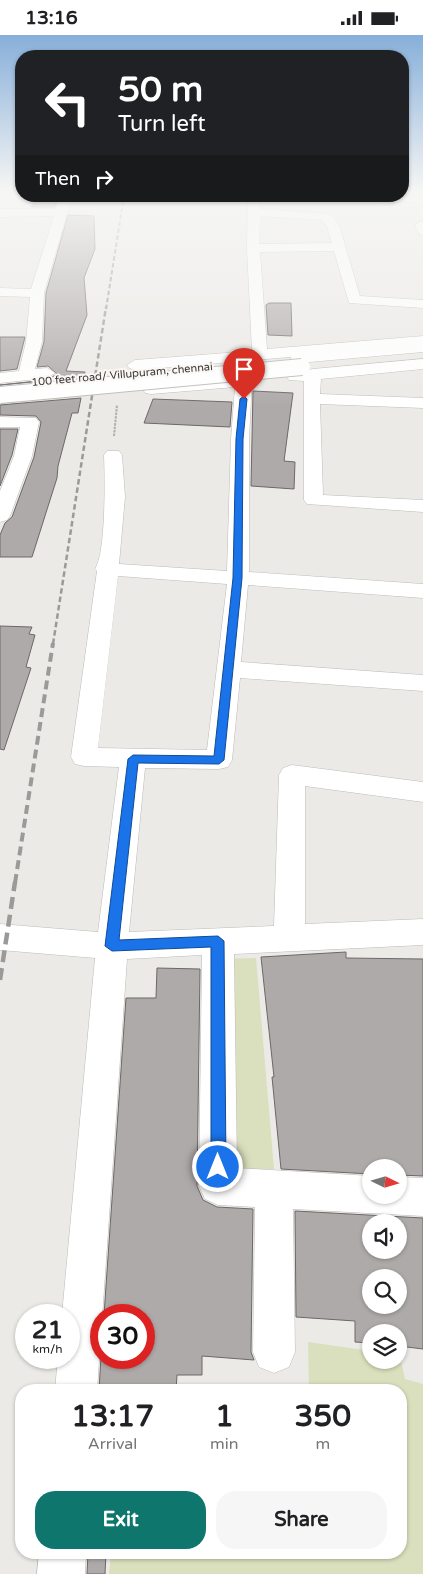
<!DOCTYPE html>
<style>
:root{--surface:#fff;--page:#f6f6f6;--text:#202124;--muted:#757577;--accent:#0f766e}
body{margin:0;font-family:"Varela Round",sans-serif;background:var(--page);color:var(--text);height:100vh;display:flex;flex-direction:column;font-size:19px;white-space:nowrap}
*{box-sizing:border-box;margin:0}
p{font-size:16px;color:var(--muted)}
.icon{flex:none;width:28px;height:28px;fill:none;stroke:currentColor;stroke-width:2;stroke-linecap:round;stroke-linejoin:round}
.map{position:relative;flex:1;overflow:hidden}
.panel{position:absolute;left:15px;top:1349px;width:392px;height:175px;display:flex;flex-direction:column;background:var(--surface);border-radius:20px;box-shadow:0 1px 4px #0004}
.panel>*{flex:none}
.hud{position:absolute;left:15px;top:15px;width:394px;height:152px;border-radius:20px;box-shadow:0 1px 4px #0004;background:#202124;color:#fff;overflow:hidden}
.needle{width:32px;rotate:95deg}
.buttons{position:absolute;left:362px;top:1124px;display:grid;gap:10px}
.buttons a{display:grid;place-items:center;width:45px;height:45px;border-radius:50%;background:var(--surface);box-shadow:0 1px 4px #0004;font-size:25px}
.speed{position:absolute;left:15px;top:1269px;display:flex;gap:10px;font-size:25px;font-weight:700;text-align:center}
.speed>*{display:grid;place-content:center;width:65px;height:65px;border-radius:50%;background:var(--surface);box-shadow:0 1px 4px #0004;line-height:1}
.speed small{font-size:12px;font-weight:400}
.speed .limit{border:8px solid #d22;background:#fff;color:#111}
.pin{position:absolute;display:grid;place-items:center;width:42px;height:42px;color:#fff;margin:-51px -21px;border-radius:50% 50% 50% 0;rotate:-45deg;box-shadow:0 0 5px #0007}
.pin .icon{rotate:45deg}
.me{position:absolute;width:55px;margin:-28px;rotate:0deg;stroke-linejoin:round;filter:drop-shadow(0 0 4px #0008)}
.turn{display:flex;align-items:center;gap:18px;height:105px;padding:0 20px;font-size:22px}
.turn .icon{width:65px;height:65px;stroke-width:2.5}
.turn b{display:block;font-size:35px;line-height:42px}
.then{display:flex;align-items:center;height:48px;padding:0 20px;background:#0003;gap:10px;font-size:19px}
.eta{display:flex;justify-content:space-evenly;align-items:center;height:85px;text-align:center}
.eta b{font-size:30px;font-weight:700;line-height:35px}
.cta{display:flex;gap:10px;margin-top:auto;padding:10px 20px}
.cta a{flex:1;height:58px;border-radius:20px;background:var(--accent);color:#fff;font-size:20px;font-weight:700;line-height:58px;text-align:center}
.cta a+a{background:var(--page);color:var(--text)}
.status{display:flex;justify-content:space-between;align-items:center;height:35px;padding:0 25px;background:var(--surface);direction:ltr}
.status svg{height:14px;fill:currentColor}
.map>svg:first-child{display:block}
.green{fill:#dadfbd}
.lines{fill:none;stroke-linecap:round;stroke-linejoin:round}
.stream{fill:#95a8c4;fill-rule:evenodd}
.building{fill:#afaaaa;stroke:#6c6868;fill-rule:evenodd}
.minor-casing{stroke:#bdbbb8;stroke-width:1}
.highway-casing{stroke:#bdbbb8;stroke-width:1}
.path{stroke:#b0afac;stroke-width:2;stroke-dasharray:2.5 1;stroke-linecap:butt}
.minor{fill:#fff;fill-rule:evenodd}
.highway{fill:#fff;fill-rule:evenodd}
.rail-far3{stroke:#9b9a98;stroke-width:2;stroke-dasharray:4.5 2.5;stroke-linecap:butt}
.rail-far2{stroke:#9b9a98;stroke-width:2.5;stroke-dasharray:5.5 3;stroke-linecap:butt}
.rail-far1{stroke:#9b9a98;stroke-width:4;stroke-dasharray:9 5;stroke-linecap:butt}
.rail{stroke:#9b9a98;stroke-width:4.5;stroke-dasharray:12 6;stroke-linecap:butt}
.highway-bridge-casing{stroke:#bdbbb8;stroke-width:18;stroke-linecap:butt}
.highway-bridge{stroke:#fff;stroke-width:16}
.route{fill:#1a73e8;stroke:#114b97}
.labels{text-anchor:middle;stroke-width:4;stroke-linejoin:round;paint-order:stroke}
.far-street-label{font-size:11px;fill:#393837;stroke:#faf7f4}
</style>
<div class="status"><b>13:16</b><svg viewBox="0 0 49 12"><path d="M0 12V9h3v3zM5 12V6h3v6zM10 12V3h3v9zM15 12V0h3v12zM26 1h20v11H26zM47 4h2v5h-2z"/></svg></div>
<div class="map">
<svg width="423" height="1539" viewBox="0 0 423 1539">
<rect width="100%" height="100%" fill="#eceae7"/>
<path class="green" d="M256 923 274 1134 236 1136 224 924Z
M308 1307 371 1316V1325H399L400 1321 405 1344 423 1349V1539H109L111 1518H401V1355H309Z"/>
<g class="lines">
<path class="stream" d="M420 157H423V159Z"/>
</g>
<path class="building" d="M37 163H57L55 172H31Z
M68 180 94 181 95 214 84 243 87 280 66 336 85 337 84 342 0 350 47 345 57 339 48 331 37 332 44 307 46 258Z
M269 268H291L292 301 268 300 266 270Z
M0 302H25L17 334 0 336Z
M253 356 293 358 284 426 295 427 294 454 251 451Z
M81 363 78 378H72L58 431 57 443 32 522H0V500L5 488 12 482 34 422 41 387 36 381 0 380V370Z
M153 364 232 367 230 392 144 388Z
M0 394H18L12 420 0 451Z
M0 591 32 592 29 599 35 600 26 632 31 633 4 715 0 714Z
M346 917V923L423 924V1141L399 1140V1132H371V1139L281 1134 272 1042H274L261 922Z
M157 933 200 934 197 1151 203 1165 217 1172 253 1174 251 1317 254 1325 202 1321V1340H177L176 1355H99L101 1322H144V1280H104L126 963H156Z
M295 1176 423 1183V1314L399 1311V1298H371V1308L355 1307V1286L296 1282ZM371 1188H399V1215H371ZM371 1242H399V1270H371Z
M88 1518H106L105 1539H87Z"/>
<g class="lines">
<defs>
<path id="minor" d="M60 161H72L44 258 42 307 35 334 47 333 55 338 47 343 0 348V338L19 336 26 307 30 262 0 261V253L31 254 54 181 0 182V174H56Z
M248 161H260V174L330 179 339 190 360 261 423 265V273L349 268 334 216 260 217 267 314 423 301V311L135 335 129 333 127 330 135 325 252 316 247 213ZM260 181 322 185 327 191 332 208 259 209Z
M293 161 419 162 423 163V167L298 166 294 165Z
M421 186 423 187V200L419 199 415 190Z
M423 324V334L321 344 320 359 423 363V373L320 369 323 460 423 465V477L307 469 304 465V346L289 345 287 342 289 339 313 334Z
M244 341 252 346 249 404V537L423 549V563L248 550 241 627 423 640V656L240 643 232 725 228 732 219 734 145 733 129 897 274 891 279 740 283 733 292 730 423 747V767L305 751V889L423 884V910L234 919 237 1133 371 1141V1160H399V1142L423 1143V1181L293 1174 295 1317 289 1332 274 1338 259 1332 253 1317 255 1172 218 1170 205 1164 199 1151 202 920 127 924 97 1355H55L58 1322H69V1280H62L95 923 0 915V889L98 897 119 732 84 731 75 729 71 722 97 536 95 534C106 518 105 442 104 420L107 416H119L122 420 125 462 119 529 227 536 231 404 235 352 151 359 145 358 143 354 145 350 151 349ZM118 541 227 549 207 715 98 713Z
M0 382 36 383 39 387 32 421 10 481 7 485 0 487V456L14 421 20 392H0Z
M39 1518H86L85 1539H37Z"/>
<path id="highway" d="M423 307V317L298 328 290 323 298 318Z"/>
</defs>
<use href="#minor" class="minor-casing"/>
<use href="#highway" class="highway-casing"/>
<path class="path" d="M114 401 117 370"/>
<use href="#minor" class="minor"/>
<use href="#highway" class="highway"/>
<path class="rail-far3" d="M106 274 124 161"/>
<path class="rail-far2" d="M53 609 106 272"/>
<path class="rail-far1" d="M15 848 53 608"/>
<path class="rail" d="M0 945 15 847"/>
<defs>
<path id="highway-bridge" d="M0 360 302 332"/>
</defs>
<use href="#highway-bridge" class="highway-bridge-casing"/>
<use href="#highway-bridge" class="highway-bridge"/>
</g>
<linearGradient id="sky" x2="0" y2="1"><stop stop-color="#87afda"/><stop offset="0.42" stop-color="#f6f6f4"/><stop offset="1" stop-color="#f6f6f4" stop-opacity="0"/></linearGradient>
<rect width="423" height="372" fill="url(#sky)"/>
<path class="route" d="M244 361 247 364 243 404 242 543 224 725 219 729 138 728 119 905 218 901 224 906 226 1132 224 1138 218 1140 213 1138 211 1132V912L112 916 105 911 128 724 133 720 214 721 233 543 236 404 240 364Z"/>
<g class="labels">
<g class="far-street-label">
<text transform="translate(122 339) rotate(-5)" y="4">100 feet road/ Villupuram, chennai</text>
</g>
</g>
</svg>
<div class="buttons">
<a><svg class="needle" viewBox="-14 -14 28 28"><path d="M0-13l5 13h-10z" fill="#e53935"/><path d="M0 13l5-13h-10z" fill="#757577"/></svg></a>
<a><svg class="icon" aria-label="sound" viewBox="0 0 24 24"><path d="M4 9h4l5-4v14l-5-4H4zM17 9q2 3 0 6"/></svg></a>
<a><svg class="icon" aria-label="search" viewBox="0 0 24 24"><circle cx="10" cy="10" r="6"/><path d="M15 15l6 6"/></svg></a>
<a><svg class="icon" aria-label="layers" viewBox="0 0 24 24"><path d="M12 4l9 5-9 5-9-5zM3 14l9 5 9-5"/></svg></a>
</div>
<div class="speed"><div>21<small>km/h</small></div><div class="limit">30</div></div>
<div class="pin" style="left:244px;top:364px;background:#d93025"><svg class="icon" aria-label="arrive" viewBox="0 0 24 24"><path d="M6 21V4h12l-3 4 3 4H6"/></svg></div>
<svg class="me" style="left:218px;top:1132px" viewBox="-20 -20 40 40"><circle r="17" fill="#1a73e8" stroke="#fff" stroke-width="3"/><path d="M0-11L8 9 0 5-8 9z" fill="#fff"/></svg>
<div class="hud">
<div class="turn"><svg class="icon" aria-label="left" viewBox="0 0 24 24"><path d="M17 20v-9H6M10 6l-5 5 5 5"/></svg><div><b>50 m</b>Turn left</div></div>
<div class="then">Then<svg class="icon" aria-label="right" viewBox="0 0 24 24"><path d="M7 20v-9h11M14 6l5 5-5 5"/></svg></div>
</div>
<section class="panel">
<div class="eta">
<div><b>13:17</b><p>Arrival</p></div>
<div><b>1</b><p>min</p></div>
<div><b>350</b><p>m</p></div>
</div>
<div class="cta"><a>Exit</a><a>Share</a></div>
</section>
</div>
